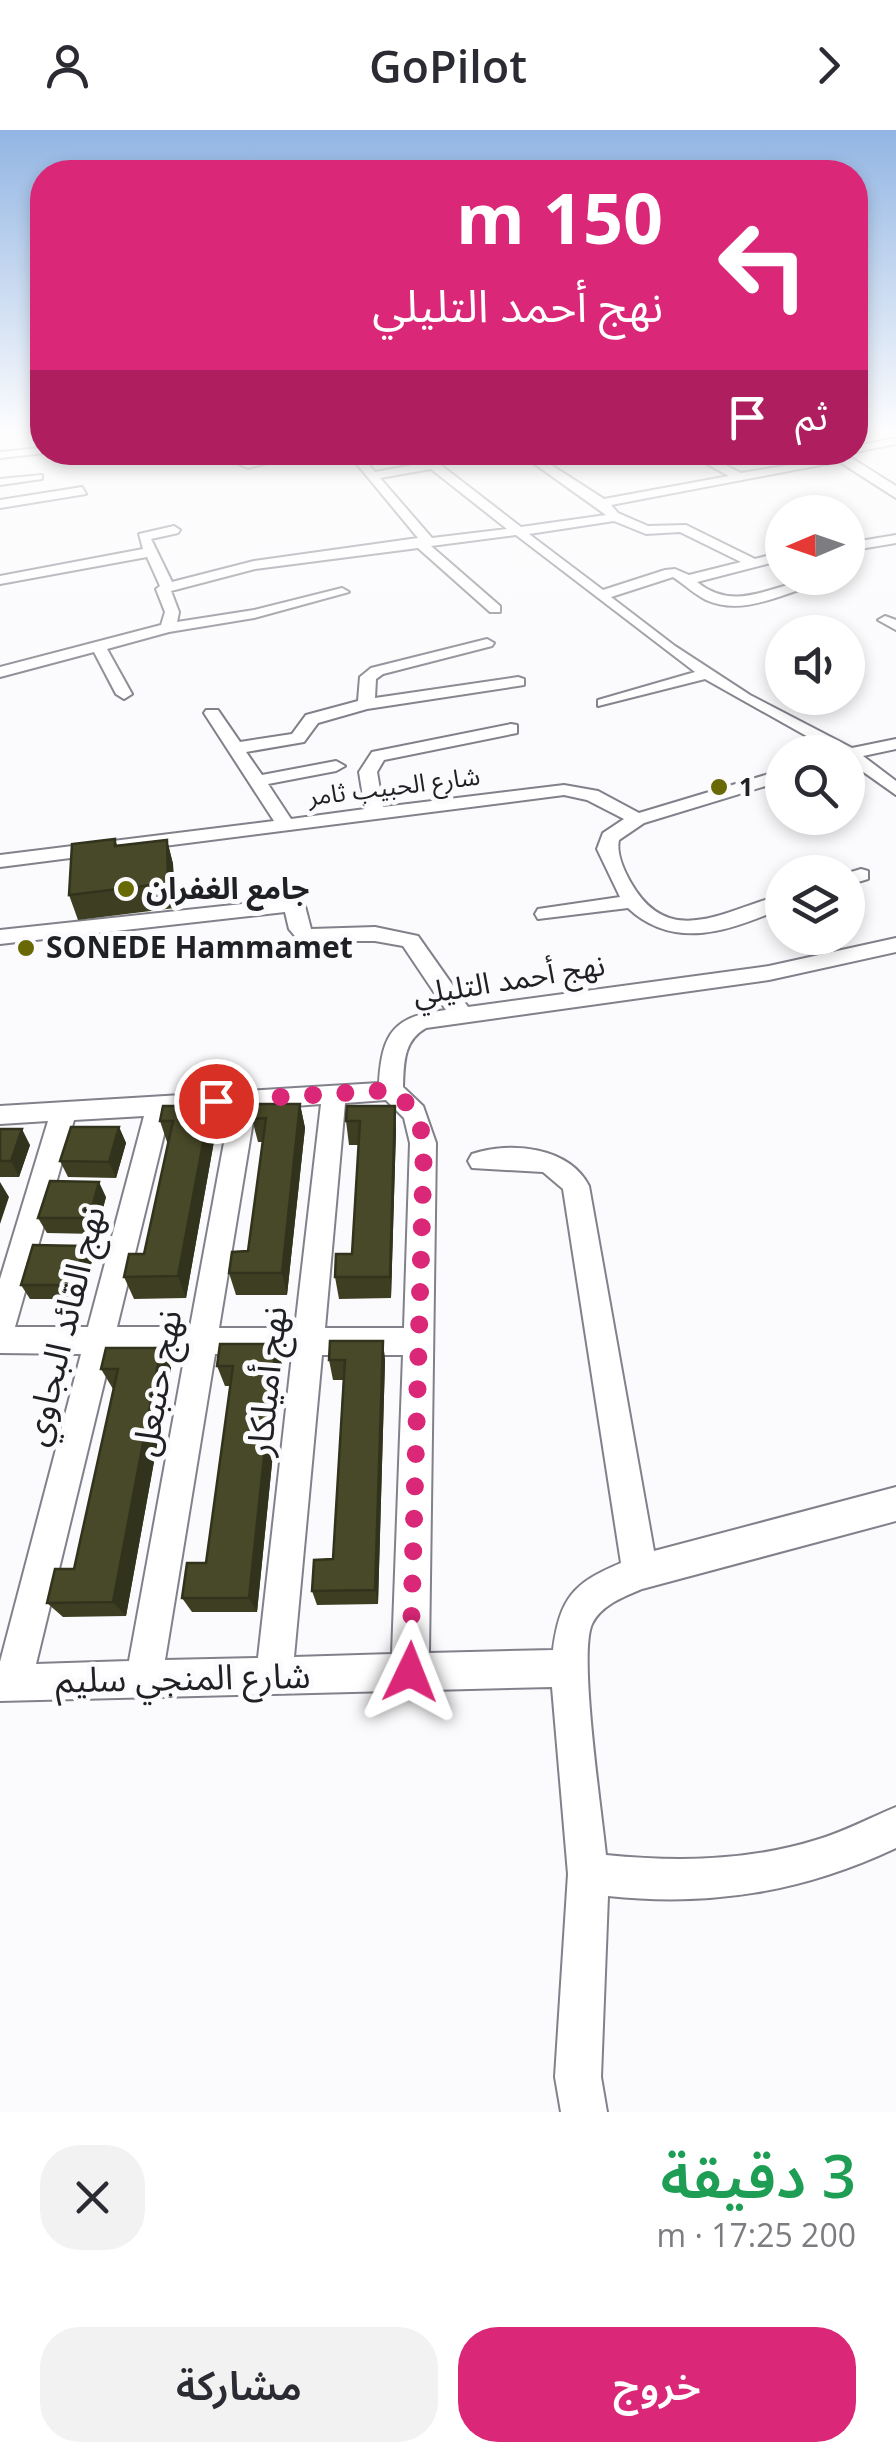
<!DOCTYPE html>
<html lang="ar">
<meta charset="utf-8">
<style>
:root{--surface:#fff;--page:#f2f2f3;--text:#2b2b33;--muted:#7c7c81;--accent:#db2777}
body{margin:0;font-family:"Open Sans","Noto Sans Arabic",sans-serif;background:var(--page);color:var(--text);direction:rtl;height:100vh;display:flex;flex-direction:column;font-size:38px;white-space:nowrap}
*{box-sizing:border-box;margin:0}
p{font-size:32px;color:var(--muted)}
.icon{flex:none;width:55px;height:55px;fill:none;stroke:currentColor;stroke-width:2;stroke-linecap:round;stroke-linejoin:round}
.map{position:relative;height:1982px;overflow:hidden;direction:ltr}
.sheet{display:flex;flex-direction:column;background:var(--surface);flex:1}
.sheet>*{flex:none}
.guide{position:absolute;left:30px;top:30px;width:838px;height:305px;border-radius:40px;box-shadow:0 5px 15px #0003;direction:rtl;background:#db2777;color:#fff;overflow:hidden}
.needle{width:65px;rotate:268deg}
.controls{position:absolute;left:765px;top:365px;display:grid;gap:20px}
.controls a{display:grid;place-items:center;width:100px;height:100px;border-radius:50%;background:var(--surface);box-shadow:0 5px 15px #0003;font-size:50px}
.pin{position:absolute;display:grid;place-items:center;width:85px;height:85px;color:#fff;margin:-42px;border:5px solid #fff;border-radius:50%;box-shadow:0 2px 10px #0007}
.me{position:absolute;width:110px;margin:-55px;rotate:2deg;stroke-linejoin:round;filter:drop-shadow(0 0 8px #0008)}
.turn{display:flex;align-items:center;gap:35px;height:210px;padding:0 40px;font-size:45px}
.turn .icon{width:130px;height:130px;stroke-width:2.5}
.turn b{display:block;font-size:70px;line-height:85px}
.then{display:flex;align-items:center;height:95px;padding:0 40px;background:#0003;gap:20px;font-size:38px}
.round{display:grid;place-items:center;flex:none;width:105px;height:105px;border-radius:40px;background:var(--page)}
.summary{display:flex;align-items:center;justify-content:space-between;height:170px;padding:0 40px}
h1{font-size:60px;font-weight:600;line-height:75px;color:#1e9e55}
.primary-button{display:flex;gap:20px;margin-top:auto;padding:20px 40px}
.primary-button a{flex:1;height:115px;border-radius:40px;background:var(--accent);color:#fff;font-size:40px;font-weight:600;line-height:115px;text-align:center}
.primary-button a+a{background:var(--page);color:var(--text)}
header{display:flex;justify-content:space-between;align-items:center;height:130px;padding:0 40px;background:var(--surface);font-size:45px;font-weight:600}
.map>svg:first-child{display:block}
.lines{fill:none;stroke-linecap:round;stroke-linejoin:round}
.street-casing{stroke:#80818a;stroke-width:4}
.secondary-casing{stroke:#80818a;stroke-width:4}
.street{fill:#fff;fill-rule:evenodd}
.secondary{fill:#fff;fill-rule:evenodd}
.wall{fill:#3e3f22}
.shaded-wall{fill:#32331c}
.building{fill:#484928;stroke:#32331c;stroke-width:2.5}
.route{stroke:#db2777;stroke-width:18;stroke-dasharray:0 32.4}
.poi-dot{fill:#686905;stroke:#fbfbfd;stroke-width:4}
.labels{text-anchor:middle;stroke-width:10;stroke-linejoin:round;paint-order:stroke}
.far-street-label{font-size:25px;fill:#1f2023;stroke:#fbfbfd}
.far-poi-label{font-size:25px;font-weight:bold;fill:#1f2023;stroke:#fbfbfd;text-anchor:start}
.poi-label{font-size:30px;font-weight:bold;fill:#1f2023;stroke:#fbfbfd;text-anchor:start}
.street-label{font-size:30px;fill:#1f2023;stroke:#fbfbfd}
.near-street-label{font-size:35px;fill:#1f2023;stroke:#fbfbfd}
</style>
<header><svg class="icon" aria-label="forward" viewBox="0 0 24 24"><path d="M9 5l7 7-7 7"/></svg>GoPilot<svg class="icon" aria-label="person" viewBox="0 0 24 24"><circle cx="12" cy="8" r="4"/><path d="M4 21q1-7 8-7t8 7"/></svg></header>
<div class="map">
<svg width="896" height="1982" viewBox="0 0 896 1982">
<rect width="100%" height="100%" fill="#fbfbfd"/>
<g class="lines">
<defs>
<path id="street" d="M896 308V314L855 322V316Z
M42 318 46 323 0 328V322Z
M210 322C225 322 235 330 249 331 267 333 293 322 313 322L248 338Z
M347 322H358L375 342 424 333 411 322H424L521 397 606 385 518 322H531L604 369 729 346 685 322H700L741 343 840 327 836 332 611 375 618 383 648 396 686 395 755 429 782 422V430L697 452C729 478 759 463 794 453L799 454V460C769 470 737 484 706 470 694 464 684 454 673 447L611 467 675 516 750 565 852 618 896 609V619L863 626 896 651V665L848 631V622H835L705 549 598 576V570L695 542 516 405 431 416 500 476V482H490L418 418 255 439 171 461 179 482 177 492 254 480 342 458 349 462 254 488 169 502 107 519 132 564 124 569 116 564 94 522 0 547V537L161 495 165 482 156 459 160 456 147 427 0 454V446L143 419 139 404 174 396 180 400 178 403 151 409 172 452 254 431 418 408ZM431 339 507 399 432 408 380 348ZM614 391 646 404 680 402 741 432 689 445 675 439 665 440 603 460 529 404Z
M42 345V349L0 355V349Z
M82 357 86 364 0 378V370Z
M896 405V413L848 421V413Z
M885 486 896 490V500L878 490Z
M487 509 494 513 492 516 383 544 376 549 375 568 518 547 524 549V555L367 579 318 593 304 612 246 622 262 645 336 631 345 636 336 641 268 654 291 689 365 679 359 642 372 622 511 594 517 595V603L384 630 377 642 383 677 564 655 598 661 639 683 782 640V651L644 693 619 710C616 723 624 741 631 753 670 821 726 779 782 765V778C731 801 674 821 628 778L538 789 535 784 538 779 620 767 597 719 603 703 624 689 587 670 564 665 0 737V725L274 691 204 583 206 580H218L240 612 292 604 306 585 358 571 360 547 371 538Z
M861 739 868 741V749L848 755V743Z
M288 769 305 776 311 799 375 797 418 806 468 877 769 836 896 808V822L769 850 426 898C403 911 404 933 403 957L423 976 436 1013 429 1523 553 1520C560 1468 573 1453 621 1433L563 1059 543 1042 472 1038 468 1031 472 1024C511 1011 569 1017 589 1056L654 1421 896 1357V1391L642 1459C625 1466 601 1475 592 1494 578 1524 602 1684 606 1725 678 1732 748 1731 816 1710 844 1702 869 1688 896 1677V1718C803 1762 710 1777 608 1766L601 1947 607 1982H561L555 1947 568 1744 552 1557 0 1571V1532L81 1224 0 1223V1149L48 991 0 994V976L379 953C382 901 395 886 446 880L403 816 375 811H299L289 799 285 782 0 814V800ZM386 970 404 988 410 1013 404 1198H325L345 973ZM321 974 295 1198H219L255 979ZM230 980 190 1197H117L169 984ZM144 986 88 1197H15L74 990ZM111 1224H185L129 1531 36 1534ZM215 1224 292 1225 258 1528 165 1530ZM322 1225H403L392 1524 294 1527Z"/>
<path id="secondary" d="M824 322H842L896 356V368Z"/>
</defs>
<use href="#street" class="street-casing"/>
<use href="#secondary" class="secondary-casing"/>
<use href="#street" class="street"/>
<use href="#secondary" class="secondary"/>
</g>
<path class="wall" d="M115 709 117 715 167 710 173 734 175 778 78 790 69 765Z
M300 974 305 998 287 1165H236L229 1143 248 1121 262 1012H258L252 989Z
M210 976 216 1000 186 1168 134 1169 124 1147 144 1124 168 1015 160 991Z
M395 976 396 1000 391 1168 339 1169 335 1147 352 1124 359 1015H349L346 991Z
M119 997 126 1013 116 1048 68 1047 60 1031Z
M0 999 30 1015 19 1047H0Z
M106 1067 96 1104 47 1103 38 1088Z
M84 1116 92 1131 81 1169H30L21 1155Z
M383 1211 385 1231 378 1474 317 1475 312 1461 333 1429 343 1250H333L329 1230Z
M161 1218 171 1238 126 1486 63 1487 47 1473 74 1439 113 1259 101 1239Z
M282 1234 257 1482H192L182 1468 206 1433 231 1256H225L217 1236Z"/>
<path class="shaded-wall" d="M167 710 173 734 175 778 168 753Z
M300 974 305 998 287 1165 282 1143Z
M210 976 216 1000 186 1168 178 1146Z
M395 976 396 1000 391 1168 390 1147Z
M119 997 126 1013 116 1048 109 1032Z
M22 999 30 1015 19 1047 11 1031Z
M0 1052 9 1067 0 1094Z
M99 1052 106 1067 96 1104 89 1088Z
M84 1116 92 1131 81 1169 73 1155Z
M383 1211 385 1231 378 1474 375 1460Z
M276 1214 282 1234 257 1482 249 1468Z
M161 1218 171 1238 126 1486 113 1472Z"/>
<path class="building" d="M115 709V716L167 710 168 753 69 765 72 714Z
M255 974H300L282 1143H229L232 1122 248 1121 266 988 252 989Z
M163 976H210L178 1146 124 1147 129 1124H144L173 991H160Z
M347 976H395L390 1147H335L336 1124H352L360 991H346Z
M71 997H119L109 1032 60 1031Z
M0 999H22L11 1031H0Z
M50 1051 99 1052 89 1088H38Z
M33 1115 84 1116 73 1155H21Z
M330 1211H383L375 1460 312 1461 314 1430 333 1429 345 1230H329Z
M220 1214H276L249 1468H182L187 1433H206L233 1236H217Z
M106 1218H161L113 1472 47 1473 55 1439H74L118 1239H101Z"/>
<linearGradient id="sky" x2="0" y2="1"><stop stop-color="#92b5e3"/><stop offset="0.52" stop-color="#fdfdfe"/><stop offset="1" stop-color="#fdfdfe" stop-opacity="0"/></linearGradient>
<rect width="896" height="579" fill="url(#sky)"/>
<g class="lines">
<path class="route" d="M216 971 391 960C412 975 419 988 424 1013L410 1542"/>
</g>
<g class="poi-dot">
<circle cx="719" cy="657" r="10"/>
<circle cx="126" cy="759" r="10"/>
<circle cx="26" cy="818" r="10"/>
</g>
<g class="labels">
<g class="far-street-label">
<text transform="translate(394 656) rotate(-7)" y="9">شارع الحبيب ثامر</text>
</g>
<g class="far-poi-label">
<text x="739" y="666">1</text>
</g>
<g class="poi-label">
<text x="146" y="769">جامع الغفران</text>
<text x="46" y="828">SONEDE Hammamet</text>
</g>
<g class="street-label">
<text transform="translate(509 850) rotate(-9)" y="10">نهج أحمد التليلي</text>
</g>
<g class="near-street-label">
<text transform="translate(64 1196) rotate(-76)" y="12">نهج القائد البجاوي</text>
<text transform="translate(267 1251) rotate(-84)" y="12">نهج أميلكار</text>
<text transform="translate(157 1253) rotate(-80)" y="12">نهج حنبعل</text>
<text transform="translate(183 1548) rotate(-1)" y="12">شارع المنجي سليم</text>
</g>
</g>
</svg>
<div class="controls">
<a><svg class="needle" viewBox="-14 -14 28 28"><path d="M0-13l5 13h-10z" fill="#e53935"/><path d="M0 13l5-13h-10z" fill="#7c7c81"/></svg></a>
<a><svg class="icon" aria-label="sound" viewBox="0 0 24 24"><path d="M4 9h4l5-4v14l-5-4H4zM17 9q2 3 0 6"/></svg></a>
<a><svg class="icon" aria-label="search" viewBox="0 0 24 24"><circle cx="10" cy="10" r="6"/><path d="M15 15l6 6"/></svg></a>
<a><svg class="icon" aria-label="layers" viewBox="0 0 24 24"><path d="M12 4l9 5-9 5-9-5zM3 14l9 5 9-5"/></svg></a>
</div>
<div class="pin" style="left:216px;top:971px;background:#d93025"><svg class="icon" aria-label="arrive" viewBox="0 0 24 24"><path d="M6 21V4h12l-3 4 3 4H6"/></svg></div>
<svg class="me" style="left:410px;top:1542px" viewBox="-20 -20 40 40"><path d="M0-17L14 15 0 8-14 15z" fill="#db2777" stroke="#fff" stroke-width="4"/></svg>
<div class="guide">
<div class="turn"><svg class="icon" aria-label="left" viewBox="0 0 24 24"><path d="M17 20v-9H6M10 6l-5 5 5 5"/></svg><div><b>150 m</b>نهج أحمد التليلي</div></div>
<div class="then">ثم<svg class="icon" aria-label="arrive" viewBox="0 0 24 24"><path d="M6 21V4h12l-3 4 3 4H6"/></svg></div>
</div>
</div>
<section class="sheet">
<div class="summary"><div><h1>3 دقيقة</h1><p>200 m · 17:25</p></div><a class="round"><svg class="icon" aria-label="close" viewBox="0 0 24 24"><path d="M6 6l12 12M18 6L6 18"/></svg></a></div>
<div class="primary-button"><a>خروج</a><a>مشاركة</a></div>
</section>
